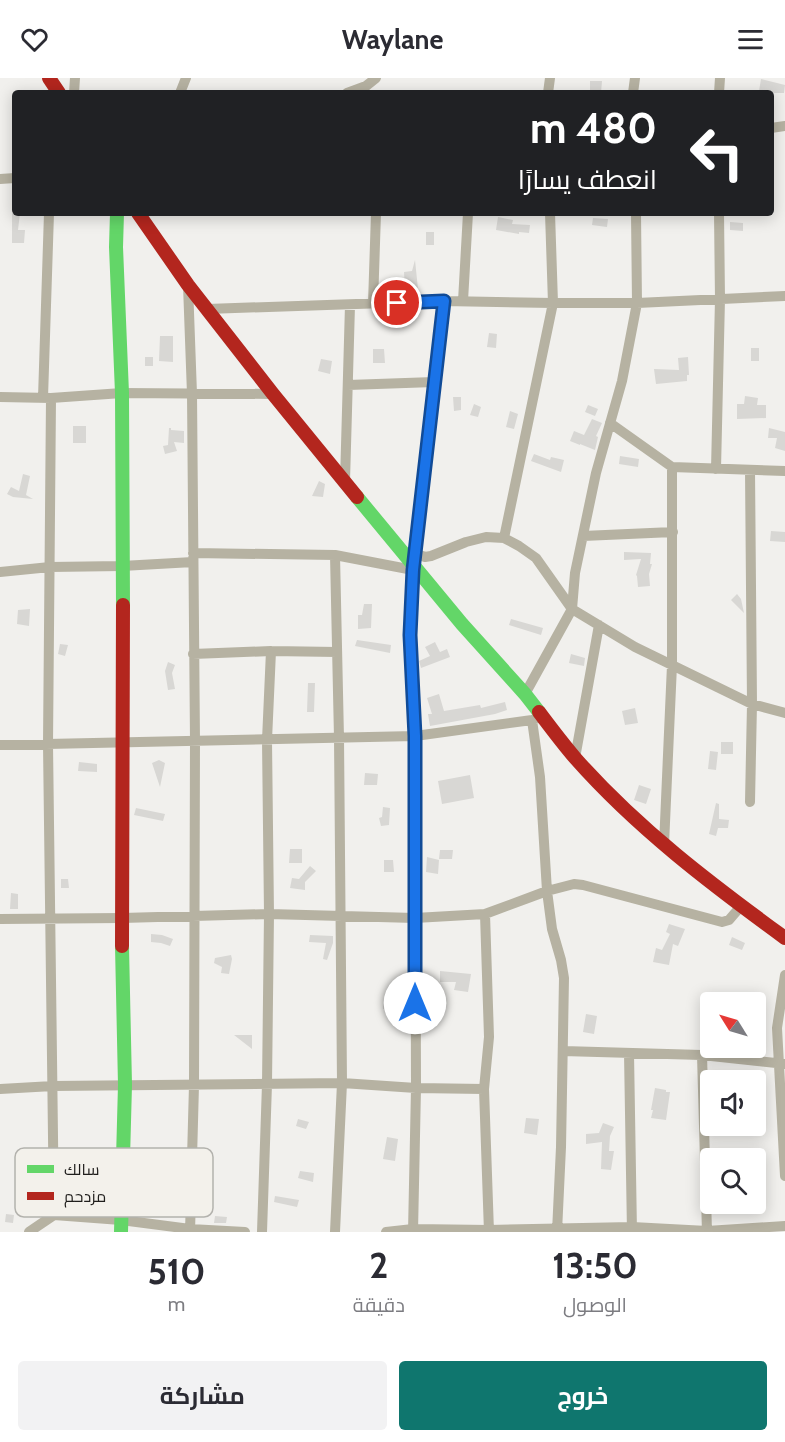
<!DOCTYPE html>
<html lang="ar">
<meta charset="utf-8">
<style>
:root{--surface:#fff;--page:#f2f2f3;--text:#2b2b33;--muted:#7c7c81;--accent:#0f766e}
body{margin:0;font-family:Cabin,Cairo,sans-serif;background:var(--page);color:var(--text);direction:rtl;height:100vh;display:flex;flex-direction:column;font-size:22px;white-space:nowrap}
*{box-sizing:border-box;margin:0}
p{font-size:20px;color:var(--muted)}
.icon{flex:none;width:33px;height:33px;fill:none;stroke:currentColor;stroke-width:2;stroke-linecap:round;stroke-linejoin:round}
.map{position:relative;height:1154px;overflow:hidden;direction:ltr}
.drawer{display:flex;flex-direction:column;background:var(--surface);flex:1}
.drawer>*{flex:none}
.top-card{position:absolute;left:12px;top:12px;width:762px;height:126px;border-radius:6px;box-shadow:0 3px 15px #0003;direction:rtl;background:#202124;color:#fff;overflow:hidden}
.needle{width:39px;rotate:307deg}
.buttons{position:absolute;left:700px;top:914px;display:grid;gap:12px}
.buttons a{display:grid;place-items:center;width:66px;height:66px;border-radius:6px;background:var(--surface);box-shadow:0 3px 15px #0003;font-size:30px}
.pin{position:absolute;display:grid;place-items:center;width:51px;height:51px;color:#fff;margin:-26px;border:3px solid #fff;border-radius:50%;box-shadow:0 2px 6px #0007}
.me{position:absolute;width:66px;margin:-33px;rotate:0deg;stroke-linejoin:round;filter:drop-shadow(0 0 4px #0008)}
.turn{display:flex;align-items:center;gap:21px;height:126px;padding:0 18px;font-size:27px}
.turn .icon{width:78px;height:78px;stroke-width:2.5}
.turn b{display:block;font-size:42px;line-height:51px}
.eta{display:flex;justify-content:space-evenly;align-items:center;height:102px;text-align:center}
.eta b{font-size:36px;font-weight:700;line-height:42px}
.action{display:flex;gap:12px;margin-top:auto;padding:12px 18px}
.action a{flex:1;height:69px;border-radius:6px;background:var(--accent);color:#fff;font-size:24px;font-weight:700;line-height:69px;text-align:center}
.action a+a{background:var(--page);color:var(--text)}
header{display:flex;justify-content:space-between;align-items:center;height:78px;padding:0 18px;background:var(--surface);font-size:27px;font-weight:700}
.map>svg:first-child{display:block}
.building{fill:#d8d7d4}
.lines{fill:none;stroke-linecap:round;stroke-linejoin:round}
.street{stroke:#b6b2a2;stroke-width:10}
.fast{stroke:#63d668;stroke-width:14}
.jam{stroke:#b3261e;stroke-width:14}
.route-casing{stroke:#114b97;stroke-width:15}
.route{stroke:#1a73e8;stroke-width:10}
.key{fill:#f3f1eb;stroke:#b3b2ad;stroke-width:1.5}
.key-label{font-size:16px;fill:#1f1e1c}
</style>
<header><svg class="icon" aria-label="menu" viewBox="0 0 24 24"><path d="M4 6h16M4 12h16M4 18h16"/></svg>Waylane<svg class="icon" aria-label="heart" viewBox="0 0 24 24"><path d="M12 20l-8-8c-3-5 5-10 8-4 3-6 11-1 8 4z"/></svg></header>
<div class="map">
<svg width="785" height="1154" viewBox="0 0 785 1154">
<rect width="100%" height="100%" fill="#f1f0ed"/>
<path class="building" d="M761 1 785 7 784 15H760L759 13Z
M590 3H602L601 15H590Z
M12 135H20L18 152H25L24 165H12Z
M498 139 513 142 512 146 530 147 529 155 519 154V156L496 152Z
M593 140 608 141 607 149 592 147Z
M730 144 743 145V153L730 152Z
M426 154H434V167H426Z
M415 182 418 211 405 212 404 194 412 193Z
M489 255 497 256 496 270 487 269Z
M160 258H173V284L159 283Z
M751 270H759V283H751Z
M373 271H384L385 285H373Z
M145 279H153V288H145Z
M688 279 689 297H687V303L656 306 654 291 679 292 678 280Z
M321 281 332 283 330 296 318 293Z
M745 318 758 320 757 327H766V340L737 341V326H744Z
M453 319H461V332L454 333Z
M474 326 481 329 478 339 470 337Z
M588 327 598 331 595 338 585 334Z
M510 333 518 336 514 351 506 349Z
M592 341 602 345 596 358 598 359 595 372 580 366V367L570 363 574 353 584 357Z
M73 348H86V365H73Z
M169 350H171V352L184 353V365L174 364 177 373 165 376 163 368 168 367Z
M769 350 785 354V373L775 370 777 360H768Z
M534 376 550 382 551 379 564 382 561 394 531 383Z
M620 378 639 381 638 389 619 386Z
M23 396 30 398 26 417 33 421 13 419 7 416 11 409 19 413Z
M319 403 325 406 323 419 312 418Z
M771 453 785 454V464L770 463Z
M624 474 651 475 650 486H652L649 496 650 508 638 509 637 498 636 497 641 481 624 482Z
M737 516 741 521 744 535 731 522Z
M364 526H372L371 550 358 551V537H362Z
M30 531 29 548 17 546 18 532Z
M511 541 543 550 541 557 509 547Z
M357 562 391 567 390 575 355 568Z
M435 564 440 574 447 571 450 579 421 590 419 583 430 578 425 569Z
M60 566 68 567 65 578 58 576Z
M571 576 585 580 584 588 569 585Z
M168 584 175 587 172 595 175 611 168 612 165 593Z
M308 605H315L314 634H307Z
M439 616 444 633 480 627 481 630 505 624 507 632 495 636 430 648 428 636H432L427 620Z
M635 630 638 645 625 647 622 633Z
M721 664H733V676H721Z
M710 673 718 674 716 692 708 691Z
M159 682 165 685 160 709 152 685Z
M79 684 97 686V694L78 693Z
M365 695 378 696 377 707H364Z
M470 697 474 720 442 726 438 703Z
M639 707 651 711 646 726 634 722Z
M716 725 719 726V741L729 742 728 750H718L716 758 709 756Z
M383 729 390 730 389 747 381 748 379 740 382 739Z
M136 730 165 736 163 743 134 737Z
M290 771H302V785H289Z
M440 772H453L452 781H439Z
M427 779 439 782 438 796 426 794Z
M384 782H393L394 794H384Z
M310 788 316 793 305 804V812L290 810 292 800 299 801Z
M61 801H68L69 810H61Z
M11 815 18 816V831H10Z
M669 846 685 851 678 868 673 866 669 887 653 884 656 870 662 872 670 856 666 854Z
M151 856 162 857 173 861 170 868 161 865 151 864Z
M310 857 333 858V865L327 882 323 881 326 865 309 864Z
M732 859 745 865 742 872 729 867Z
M231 877 232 881 229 896 221 895 222 889 214 885 215 880Z
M440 893 471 896 468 914 454 912 456 904H440Z
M384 922H391V932L383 931Z
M586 936 597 938 594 956 583 954Z
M234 957H252V971Z
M655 1010 666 1012V1014H670L666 1042 651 1040 653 1032H651Z
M526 1040 539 1041 537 1057 524 1055Z
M298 1041 309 1044 306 1051 296 1048Z
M603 1045 614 1049 610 1058 609 1073H614L611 1092 601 1091 602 1064 586 1066V1056L599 1055Z
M387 1059 398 1061 395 1083 383 1081Z
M300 1093 314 1095 313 1104 298 1100Z
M275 1118 299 1122 297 1129 274 1124Z
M6 1136 14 1137 13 1145 5 1144Z
M215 1138 227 1139 226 1145H214Z"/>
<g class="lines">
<path class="street" d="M74 15 75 0
M180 15 186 0
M347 15 366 8 376 0
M548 15 550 0
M633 15 635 0
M719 15 720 0
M771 50 785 48
M0 101 15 100
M188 207 192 316 195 663 194 1007 190 1154
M463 223 468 135
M373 226 376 135
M207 231 444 223 553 225H637L785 218
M348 307 434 304
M0 319 51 320 122 315 273 316
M43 320 49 135
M51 320 48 666 54 1137
M610 345 672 389 785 393
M716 391 720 221 719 135
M750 392 752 626 750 724
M345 403 350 227
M583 458 673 454
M504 460 553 225 550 135
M193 475 335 477 413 492
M414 475 425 479 431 478 466 464 486 459 504 460 519 468 536 480 572 531 635 569 752 626 785 635
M0 494 50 489 122 488 193 484
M193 576 271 573 337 574
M525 616 572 531 575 495 596 395 622 303 637 225 636 135
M532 642 540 699 547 813 552 851 561 882 564 900 561 1069 557 1154
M0 667 415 658 532 642 542 639
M575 680 599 547
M664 767 672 587V389
M485 836 489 959 484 1011 489 1154
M0 841 122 840 269 836 415 840 485 836 547 813 574 806 583 807 722 844 729 842 741 828
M785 897 777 950 785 1098
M563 973 702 977 785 986
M629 975 632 1154
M702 977 707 1154
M0 1011 53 1008 342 1005 416 1010 484 1011
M29 1154 54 1137 121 1142 190 1151 245 1154
M262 1154 267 1006 269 836 267 662 271 573
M335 1154 342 1005 339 660 335 477
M386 1154 413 1151 489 1152 632 1149 707 1153 785 1148
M413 1154 416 1010 415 658 410 557 413 486 444 223"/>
<path class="fast" d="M117 135 116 169 122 315 123 527
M357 419 462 546 525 616 539 634
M121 1154 125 1007 122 868"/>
<path class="jam" d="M49 0 59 15
M138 135 188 207 273 316 357 419
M539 634C551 650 563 666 576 681 637 750 711 806 785 860
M122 868 123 527"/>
</g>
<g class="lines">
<defs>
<path id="route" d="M397 225 444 223 413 492 410 557 415 658V925"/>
</defs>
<use href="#route" class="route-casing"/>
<use href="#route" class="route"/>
</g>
<rect x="15" y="1070" width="198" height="69" rx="9" class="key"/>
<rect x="27" y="1087" width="27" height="8" fill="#63d668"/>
<rect x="27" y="1114" width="27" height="8" fill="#b3261e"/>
<g class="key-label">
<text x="64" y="1097">سالك</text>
<text x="64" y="1124">مزدحم</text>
</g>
</svg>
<div class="buttons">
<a><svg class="needle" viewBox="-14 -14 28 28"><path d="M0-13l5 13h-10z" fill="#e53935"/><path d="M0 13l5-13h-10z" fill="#7c7c81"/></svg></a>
<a><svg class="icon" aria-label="sound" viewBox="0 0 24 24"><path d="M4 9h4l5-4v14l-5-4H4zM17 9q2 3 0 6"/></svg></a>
<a><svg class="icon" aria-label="search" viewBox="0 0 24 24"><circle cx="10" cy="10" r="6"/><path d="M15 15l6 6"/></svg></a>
</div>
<div class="pin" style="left:397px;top:225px;background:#d93025"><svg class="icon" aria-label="arrive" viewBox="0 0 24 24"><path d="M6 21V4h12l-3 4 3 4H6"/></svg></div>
<svg class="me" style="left:415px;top:925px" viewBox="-20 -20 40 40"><circle r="19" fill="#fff"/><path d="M0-13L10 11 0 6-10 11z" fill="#1a73e8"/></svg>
<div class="top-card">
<div class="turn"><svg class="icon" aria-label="left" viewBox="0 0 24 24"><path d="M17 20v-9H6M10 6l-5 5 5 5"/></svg><div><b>480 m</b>انعطف يسارًا</div></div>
</div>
</div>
<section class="drawer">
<div class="eta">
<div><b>13:50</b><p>الوصول</p></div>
<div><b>2</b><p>دقيقة</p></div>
<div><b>510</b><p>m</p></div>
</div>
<div class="action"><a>خروج</a><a>مشاركة</a></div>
</section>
